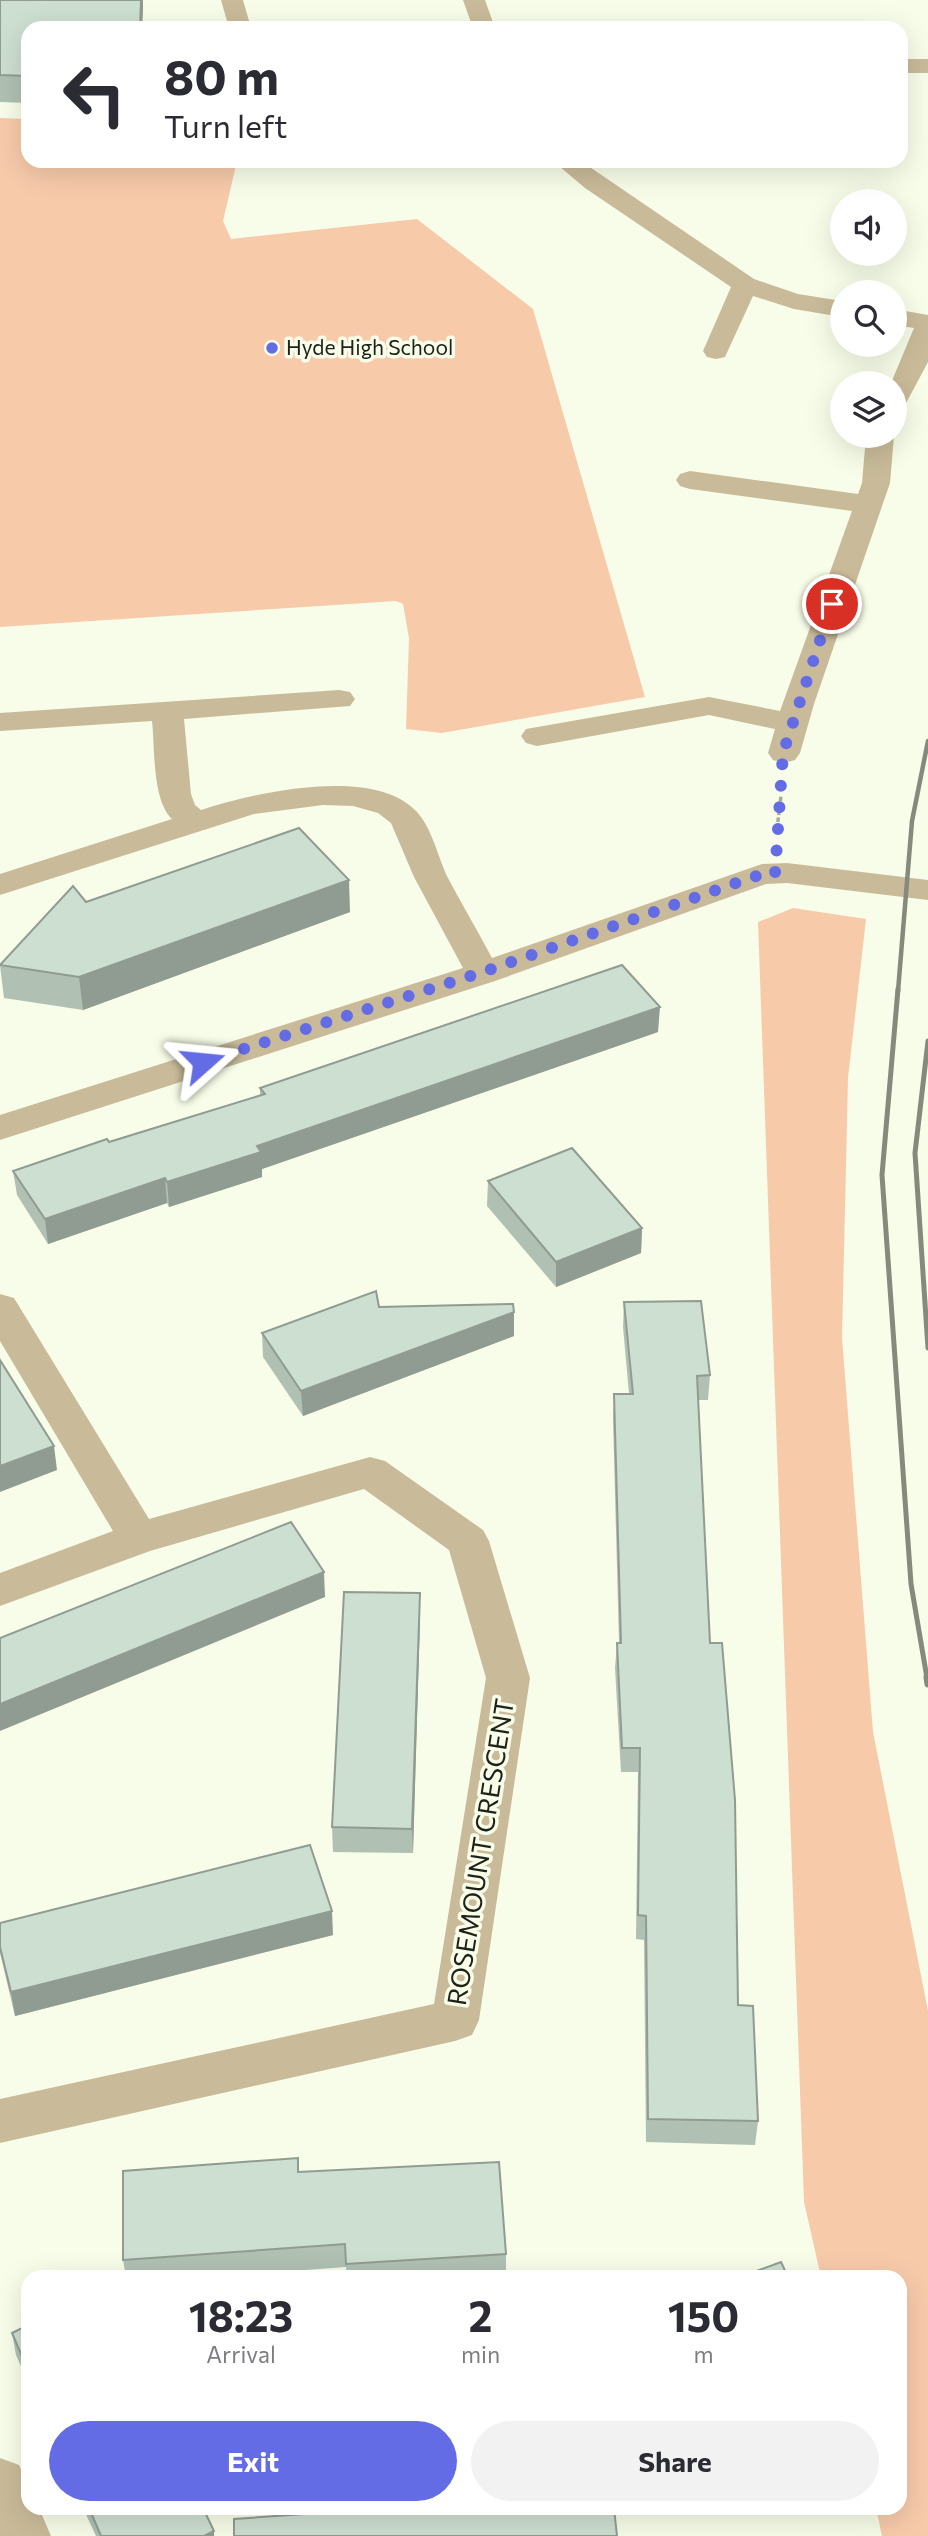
<!DOCTYPE html>
<style>
:root{--surface:#fff;--page:#f2f2f3;--text:#2b2b33;--muted:#7c7c81;--accent:#636ce4}
body{margin:0;font-family:Commissioner,sans-serif;background:var(--page);color:var(--text);height:100vh;display:flex;flex-direction:column;font-size:26px;white-space:nowrap}
*{box-sizing:border-box;margin:0}
p{font-size:23px;color:var(--muted)}
.icon{flex:none;width:38px;height:38px;fill:none;stroke:currentColor;stroke-width:2;stroke-linecap:round;stroke-linejoin:round}
.map{position:relative;flex:1;overflow:hidden}
.drawer{position:absolute;left:21px;top:2270px;width:886px;height:245px;display:flex;flex-direction:column;background:var(--surface);border-radius:21px;box-shadow:0 7px 28px #0002}
.drawer>*{flex:none}
.hud{position:absolute;left:21px;top:21px;width:887px;height:147px;border-radius:21px;box-shadow:0 7px 28px #0002;background:#fff;color:var(--text);overflow:hidden}
.buttons{position:absolute;left:830px;top:189px;display:grid;gap:14px}
.buttons a{display:grid;place-items:center;width:77px;height:77px;border-radius:50%;background:var(--surface);box-shadow:0 7px 28px #0002;font-size:35px}
.pin{position:absolute;display:grid;place-items:center;width:60px;height:60px;color:#fff;margin:-30px;border:4px solid #fff;border-radius:50%;box-shadow:0 2px 7px #0007}
.me{position:absolute;width:77px;margin:-38px;rotate:72deg;stroke-linejoin:round;filter:drop-shadow(0 0 5px #0008)}
.turn{display:flex;align-items:center;gap:24px;height:147px;padding:0 28px;font-size:32px}
.turn .icon{width:91px;height:91px;stroke-width:2.5}
.turn b{display:block;font-size:49px;line-height:60px}
.eta{display:flex;justify-content:space-evenly;align-items:center;height:119px;text-align:center}
.eta b{font-size:42px;font-weight:700;line-height:49px}
.cta{display:flex;gap:14px;margin-top:auto;padding:14px 28px}
.cta a{flex:1;height:80px;border-radius:42px;background:var(--accent);color:#fff;font-size:28px;font-weight:700;line-height:80px;text-align:center}
.cta a+a{background:var(--page);color:var(--text)}
.map>svg:first-child{display:block}
.green{fill:#f7caaa}
.lines{fill:none;stroke-linecap:round;stroke-linejoin:round}
.path{stroke:#a7ac9c;stroke-width:3.5;stroke-dasharray:4.5 2.5;stroke-linecap:butt}
.minor{fill:#c9bb99;fill-rule:evenodd}
.rail-far2{stroke:#868a7c;stroke-width:4.5}
.rail-far1{stroke:#868a7c;stroke-width:5}
.rail{stroke:#868a7c;stroke-width:7}
.wall{fill:#b0c0b3}
.shaded-wall{fill:#909c92}
.building{fill:#cddfd0;stroke:#909c92;stroke-width:2}
.route{stroke:#636ce4;stroke-width:12;stroke-dasharray:0 21.6}
.poi-dot{fill:#636ce4;stroke:#f7fde8;stroke-width:2.5}
.labels{text-anchor:middle;stroke-width:7;stroke-linejoin:round;paint-order:stroke}
.far-poi-label{font-size:21px;fill:#20221a;stroke:#f7fde8;text-anchor:start}
.street-label{font-size:26px;fill:#20221a;stroke:#f7fde8}
</style>
<div class="map">
<svg width="928" height="2536" viewBox="0 0 928 2536">
<rect width="100%" height="100%" fill="#f7fde8"/>
<path class="green" d="M0 118 28 119V161H237L223 221 231 239 417 219 533 309 645 697 442 733 406 729 409 638 403 604 396 601 0 627Z
M793 908 866 919 848 1078 842 1338 873 1732 928 2011V2536H882L876 2508H900V2277H821L804 2202 758 922Z"/>
<g class="lines">
<path class="path" d="M777 829 781 796"/>
<path class="minor" d="M221 0H243L251 28H229Z
M463 0H485L495 28H473Z
M901 59H928V73H901Z
M553 161H581L754 279 798 294 842 301V317L794 309 753 296 725 357 716 359 707 357 703 351 731 287 585 188Z
M894 309 928 315V362L904 407 894 409V383H891L914 328 894 325Z
M866 436H894L890 483 814 704 800 753 795 760 784 763 773 760 768 753 775 729 709 715 537 746 526 743 521 736 526 729 709 697 780 711 852 511 690 489 680 486 676 480 680 474 690 471 858 494 862 483Z
M339 690 350 692 355 699 350 706 184 719 191 794 195 805 201 810C253 793 373 765 416 811 432 827 438 858 448 878 462 905 478 931 492 958L762 864 787 863 928 880V900L787 883 766 884 495 981 0 1140V1115L463 968 414 877 391 823 378 813 353 806 323 805 254 814 0 895V874L172 819C152 800 155 748 152 721L0 731V713Z
M0 1294 14 1298 149 1519 370 1457 385 1461 483 1530 489 1541 530 1678 479 2020 472 2035 455 2041 0 2143V2099L434 2004 486 1678 449 1550 364 1489 150 1551 0 1606V1573L113 1531 0 1341Z
M0 2458 19 2465 28 2484V2508H39L51 2536H0Z"/>
<path class="rail-far2" d="M898 991 912 821 928 741"/>
<path class="rail-far1" d="M898 989 882 1175 911 1584 927 1678
M928 1041 915 1153 928 1348"/>
<path class="rail" d="M927 1677 928 1684"/>
</g>
<path class="wall" d="M0 0 143 9 142 28H28V103L0 102Z
M86 902 350 912 83 1010 4 998 0 965Z
M658 1032 262 1169V1177L169 1207 167 1203 48 1244 17 1195 13 1171 260 1095V1088Z
M488 1181 642 1228 641 1253 556 1287 487 1206Z
M624 1302 710 1375 708 1400H698L710 1643 738 2005 758 2121 755 2145 646 2142 644 1940 636 1939 638 1772H621L615 1668 617 1643H619L613 1419 614 1394H629L623 1327Z
M379 1307 514 1336 303 1416 263 1357 262 1333Z
M420 1618 413 1853 333 1852 332 1827Z
M0 1923 333 1935 15 2016 0 1953Z
M299 2172 506 2254V2277H347L346 2267 209 2277H126L123 2260Z
M28 2325V2382L16 2355 12 2333Z
M83 2508H203L214 2531V2536H96Z"/>
<path class="shaded-wall" d="M141 0H143V9L142 28H140Z
M349 880 350 912 83 1010 79 977Z
M660 1007 658 1032 262 1169V1177L169 1207 167 1182 257 1146Z
M165 1178 167 1203 48 1244 45 1219Z
M642 1228 641 1253 556 1287V1262Z
M514 1312V1336L303 1416 301 1391Z
M54 1446 57 1470 0 1492V1466Z
M324 1572 325 1597 0 1731V1704Z
M420 1593V1618L413 1853 412 1829Z
M332 1911 333 1935 15 2016 11 1992Z
M214 2531V2536H204Z"/>
<path class="building" d="M0 0H141L140 28H28V76L0 75Z
M299 828 349 880 79 977 0 965 73 886 86 902Z
M622 965 660 1007 257 1146 261 1152 167 1182 165 1178 45 1219 13 1171 107 1139 109 1142 265 1094 260 1088Z
M572 1148 642 1228 556 1262 488 1181Z
M376 1291 379 1307 513 1304 514 1312 301 1391 262 1333Z
M701 1301 710 1375 697 1376 710 1643H722L735 1800 738 2005 753 2006 758 2121 648 2119 646 1916 638 1915 640 1748H622L617 1643H621L614 1394H633L624 1302Z
M0 1360 54 1446 0 1466Z
M291 1522 324 1572 0 1704V1638Z
M344 1592 420 1593 412 1829 332 1827Z
M310 1845 332 1911 11 1992 0 1947V1923Z
M298 2158V2172L499 2162 506 2254 346 2264 345 2244 123 2260V2171Z
M781 2262 788 2277H740Z
M28 2325V2370L12 2333Z
M89 2508H203L214 2531 204 2536H101Z
M391 2508H614L617 2536H234V2519Z"/>
<g class="lines">
<path class="route" d="M203 1062 483 972 762 874H775L783 753 832 604"/>
</g>
<circle class="poi-dot" cx="272" cy="348" r="7"/>
<g class="labels">
<g class="far-poi-label">
<text x="286" y="355">Hyde High School</text>
</g>
<g class="street-label">
<text transform="translate(481 1852) rotate(-81)" y="9">ROSEMOUNT CRESCENT</text>
</g>
</g>
</svg>
<div class="buttons">
<a><svg class="icon" aria-label="sound" viewBox="0 0 24 24"><path d="M4 9h4l5-4v14l-5-4H4zM17 9q2 3 0 6"/></svg></a>
<a><svg class="icon" aria-label="search" viewBox="0 0 24 24"><circle cx="10" cy="10" r="6"/><path d="M15 15l6 6"/></svg></a>
<a><svg class="icon" aria-label="layers" viewBox="0 0 24 24"><path d="M12 4l9 5-9 5-9-5zM3 14l9 5 9-5"/></svg></a>
</div>
<div class="pin" style="left:832px;top:604px;background:#d93025"><svg class="icon" aria-label="arrive" viewBox="0 0 24 24"><path d="M6 21V4h12l-3 4 3 4H6"/></svg></div>
<svg class="me" style="left:203px;top:1062px" viewBox="-20 -20 40 40"><path d="M0-17L14 15 0 8-14 15z" fill="#636ce4" stroke="#fff" stroke-width="4"/></svg>
<div class="hud">
<div class="turn"><svg class="icon" aria-label="left" viewBox="0 0 24 24"><path d="M17 20v-9H6M10 6l-5 5 5 5"/></svg><div><b>80 m</b>Turn left</div></div>
</div>
<section class="drawer">
<div class="eta">
<div><b>18:23</b><p>Arrival</p></div>
<div><b>2</b><p>min</p></div>
<div><b>150</b><p>m</p></div>
</div>
<div class="cta"><a>Exit</a><a>Share</a></div>
</section>
</div>
